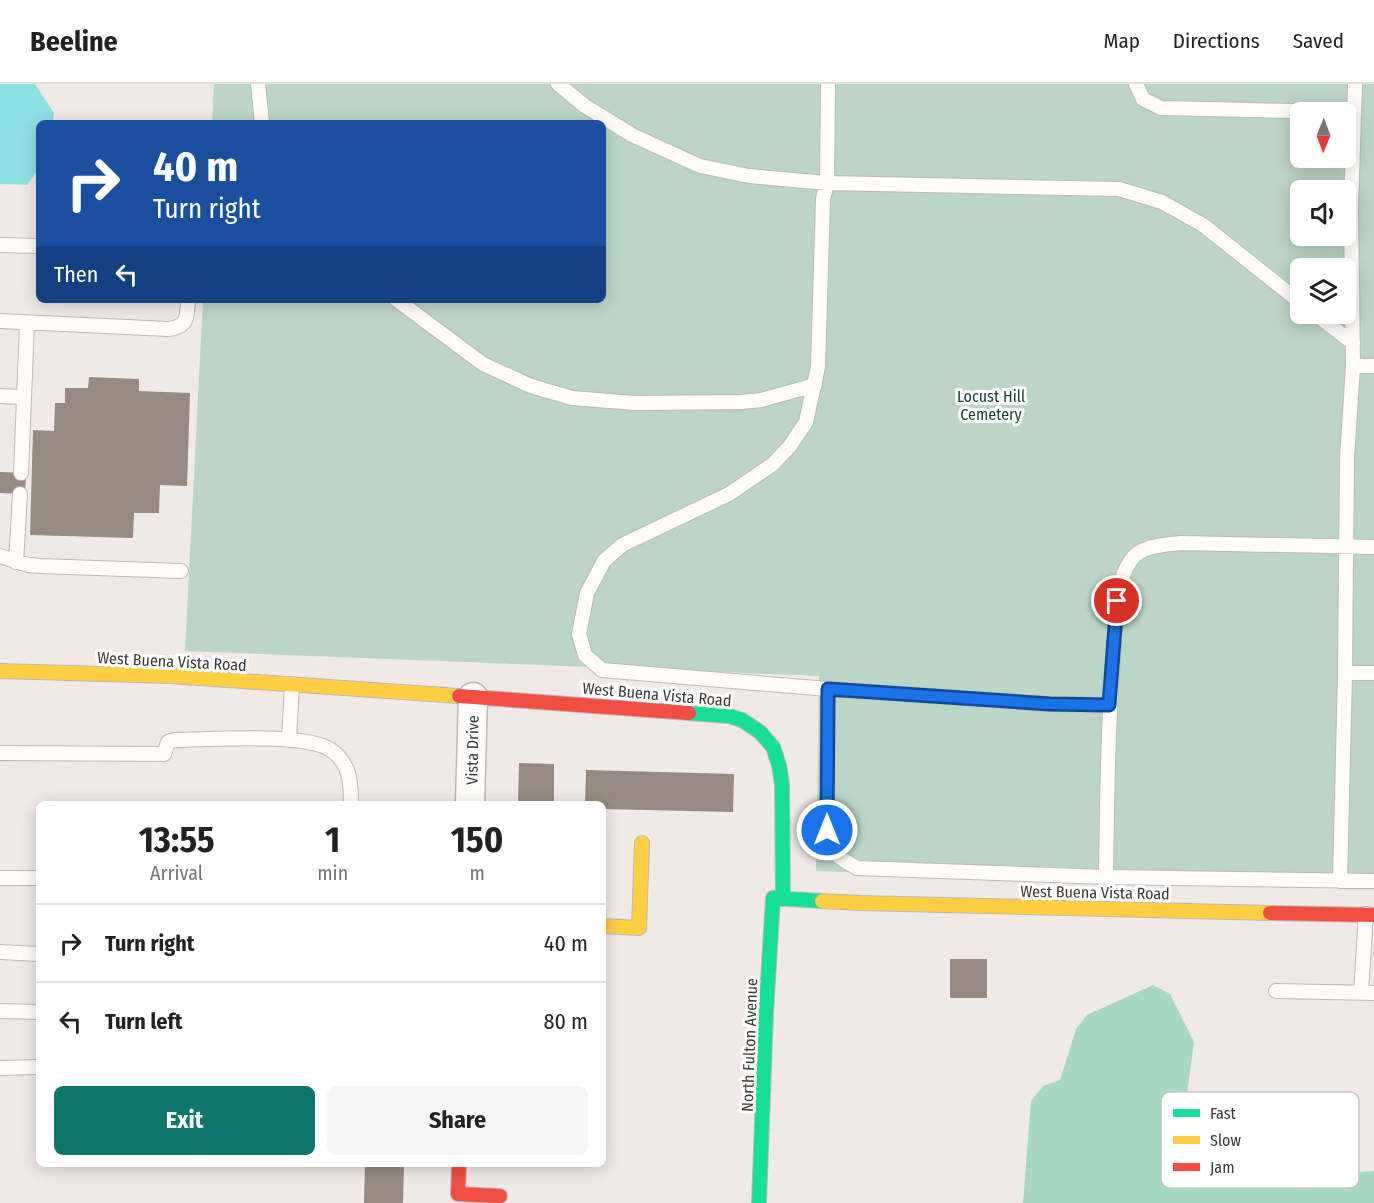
<!DOCTYPE html>
<style>
:root{--surface:#fff;--page:#f6f6f6;--text:#222;--muted:#767676;--line:#e0e0e0;--accent:#0f766e}
body{margin:0;font-family:"Fira Sans Condensed",sans-serif;background:var(--page);color:var(--text);height:100vh;display:flex;flex-direction:column;font-size:22px;white-space:nowrap}
*{box-sizing:border-box;margin:0}
p{font-size:20px;color:var(--muted)}
.icon{flex:none;width:33px;height:33px;fill:none;stroke:currentColor;stroke-width:2;stroke-linecap:round;stroke-linejoin:round}
.map{position:relative;flex:1;overflow:hidden}
.drawer{position:absolute;left:36px;top:717px;width:570px;height:366px;display:flex;flex-direction:column;background:var(--surface);border-radius:9px;box-shadow:0 3px 15px #0003}
.drawer>*{flex:none}
.banner{position:absolute;left:36px;top:36px;width:570px;height:183px;border-radius:9px;box-shadow:0 3px 15px #0003;background:#1a4fa0;color:#fff;overflow:hidden}
.needle{width:39px;rotate:181deg}
.tools{position:absolute;left:1290px;top:18px;display:grid;gap:12px}
.tools a{display:grid;place-items:center;width:66px;height:66px;border-radius:9px;background:var(--surface);box-shadow:0 3px 15px #0003;font-size:30px}
.pin{position:absolute;display:grid;place-items:center;width:51px;height:51px;color:#fff;margin:-26px;border:3px solid #fff;border-radius:50%;box-shadow:0 2px 6px #0007}
.me{position:absolute;width:66px;margin:-33px;rotate:0deg;stroke-linejoin:round;filter:drop-shadow(0 0 4px #0008)}
.turn{display:flex;align-items:center;gap:21px;height:126px;padding:0 18px;font-size:27px}
.turn .icon{width:78px;height:78px;stroke-width:2.5}
.turn b{display:block;font-size:42px;line-height:51px}
.then{display:flex;align-items:center;height:57px;padding:0 18px;background:#0003;gap:12px;font-size:22px}
.eta{display:flex;justify-content:space-evenly;align-items:center;height:102px;text-align:center}
.eta b{font-size:36px;font-weight:700;line-height:42px}
.button{display:flex;gap:12px;margin-top:auto;padding:12px 18px}
.button a{flex:1;height:69px;border-radius:9px;background:var(--accent);color:#fff;font-size:24px;font-weight:700;line-height:69px;text-align:center}
.button a+a{background:var(--page);color:var(--text)}
ul{padding:0;list-style:none}
li{display:flex;align-items:center;gap:18px;height:78px;padding:0 18px;border-top:2px solid var(--line)}
li div{flex:1}
li b{display:block;font-size:22px}
li em{font-style:normal}
header{display:flex;align-items:center;gap:36px;box-sizing:border-box;height:84px;padding:0 30px;background:var(--surface);border-bottom:2px solid var(--line)}
header strong{font-size:28px}
nav{display:flex;gap:33px;margin-inline-start:auto;font-size:21px}
.map>svg:first-child{display:block}
.green{fill:#bbd5c6;fill-rule:evenodd}
.forest{fill:#a7d8c0}
.water{fill:#8de1e3}
.building{fill:#968a81}
.lines{fill:none;stroke-linecap:round;stroke-linejoin:round}
.lane-casing{stroke:#bdb9b6;stroke-width:16}
.street-casing{stroke:#bdb9b6;stroke-width:31}
.fast-casing{stroke:#bdb9b6;stroke-width:16}
.slow-casing{stroke:#bdb9b6;stroke-width:16}
.jam-casing{stroke:#bdb9b6;stroke-width:16}
.lane{stroke:#fdfcfb;stroke-width:14}
.street{stroke:#fdfcfb;stroke-width:28}
.fast{stroke:#16e098;stroke-width:14}
.slow{stroke:#ffcf43;stroke-width:14}
.jam{stroke:#f24e42;stroke-width:14}
.route-casing{stroke:#114b97;stroke-width:15}
.route{stroke:#1a73e8;stroke-width:10}
.labels{text-anchor:middle;stroke-width:6;stroke-linejoin:round;paint-order:stroke}
.park-label{font-size:16px;fill:#184130;stroke:#fff}
.street-label{font-size:16px;fill:#3d3936;stroke:#fff}
.key{fill:#fff;stroke:#c5c4c3;stroke-width:1.5}
.key-label{font-size:16px;fill:#3d3936}
</style>
<header>
<strong>Beeline</strong>
<nav><a>Map</a><a>Directions</a><a>Saved</a></nav>
</header>
<div class="map">
<svg width="1374" height="1119" viewBox="0 0 1374 1119">
<rect width="100%" height="100%" fill="#f0e9e6"/>
<path class="green" d="M214 0H1374V805L816 787 819 592 185 567 203 216H603V39H212ZM1300 28H1346V74H1300ZM1300 106H1346V152H1300ZM1300 184H1346V230H1300Z"/>
<path class="forest" d="M1153 901 1170 910 1194 958 1187 1010 1197 1026 1212 1034 1230 1033 1243 1045 1256 1098 1311 1105 1346 1089 1374 1087V1119H1023L1031 1017 1043 1002 1060 996 1076 945 1087 931Z"/>
<path class="water" d="M0 0H35L54 29 53 39H39V84L27 101 0 100Z"/>
<path class="building" d="M89 293 139 295V307L190 309 187 402 160 401 159 429H134L133 454 30 451 33 346 54 347 55 319H65V304H88Z
M0 388 26 389 25 410 0 409Z
M519 679 554 680V720H518Z
M586 686 734 690 733 728 603 725V720H585Z
M950 875H987V914H950Z
M365 1080H404L403 1119H364Z"/>
<g class="lines">
<defs>
<path id="lane" d="M258 0 262 39
M558 0 585 22 632 51 700 82 749 92 827 99 1119 105 1162 118 1203 141 1300 218
M828 0 827 99 823 115 818 283 806 338 790 362 773 380 729 410 622 461 604 477 587 509 579 550 585 571 602 586 828 605 1050 620 1109 621
M1136 0 1143 15 1161 24 1336 28
M0 161 39 162
M397 216 483 280 531 302 572 314 635 319 741 318 761 316 815 301
M1315 230 1353 259
M0 237 168 245C188 243 187 233 188 216
M1353 282H1374
M0 312 23 313
M21 389 27 239
M0 472 28 481 40 482 181 487
M16 478 20 410
M1345 589H1374
M828 605 827 746C832 771 836 772 857 784L1106 793 1374 797
M289 656 292 600
M0 669 164 670 168 658 175 656C210 656 305 648 331 666 350 679 351 699 351 720
M1106 793C1107 715 1108 638 1114 560 1116 534 1115 498 1131 476 1142 461 1164 461 1181 459L1374 463
M0 794H39
M1340 797 1345 589 1347 374 1353 282 1351 124 1355 0
M0 868 39 870
M1276 907 1374 909
M1361 909 1366 830
M0 927 39 928
M0 984 39 983"/>
<path id="street" d="M470 720 473 613"/>
<path id="fast" d="M689 629 729 632 742 636 760 648 773 663 779 681 782 700 783 815
M759 1119 766 929 773 814 822 817"/>
<path id="slow" d="M0 587 170 592 459 612
M822 817 860 819 1270 829
M603 842 639 844 642 759"/>
<path id="jam" d="M459 612 689 629
M1270 829 1374 831
M459 1080 458 1110 500 1112"/>
</defs>
<use href="#lane" class="lane-casing"/>
<use href="#street" class="street-casing"/>
<use href="#fast" class="fast-casing"/>
<use href="#slow" class="slow-casing"/>
<use href="#jam" class="jam-casing"/>
<use href="#lane" class="lane"/>
<use href="#street" class="street"/>
<use href="#fast" class="fast"/>
<use href="#slow" class="slow"/>
<use href="#jam" class="jam"/>
</g>
<g class="lines">
<defs>
<path id="route" d="M827 746 828 605 1050 620 1109 621 1117 517"/>
</defs>
<use href="#route" class="route-casing"/>
<use href="#route" class="route"/>
</g>
<g class="labels">
<g class="park-label">
<text x="991" y="318">Locust Hill<tspan x="991" dy="18">Cemetery</tspan></text>
</g>
<g class="street-label">
<text transform="translate(172 577) rotate(3)" y="6">West Buena Vista Road</text>
<text transform="translate(657 610) rotate(5)" y="6">West Buena Vista Road</text>
<text transform="translate(472 666) rotate(-89)" y="6">Vista Drive</text>
<text transform="translate(1095 808) rotate(1)" y="6">West Buena Vista Road</text>
<text transform="translate(749 961) rotate(-88)" y="6">North Fulton Avenue</text>
</g>
</g>
<rect x="1161" y="1008" width="198" height="96" rx="9" class="key"/>
<rect x="1173" y="1025" width="27" height="8" fill="#16e098"/>
<rect x="1173" y="1052" width="27" height="8" fill="#ffcf43"/>
<rect x="1173" y="1079" width="27" height="8" fill="#f24e42"/>
<g class="key-label">
<text x="1210" y="1035">Fast</text>
<text x="1210" y="1062">Slow</text>
<text x="1210" y="1089">Jam</text>
</g>
</svg>
<div class="tools">
<a><svg class="needle" viewBox="-14 -14 28 28"><path d="M0-13l5 13h-10z" fill="#e53935"/><path d="M0 13l5-13h-10z" fill="#767676"/></svg></a>
<a><svg class="icon" aria-label="sound" viewBox="0 0 24 24"><path d="M4 9h4l5-4v14l-5-4H4zM17 9q2 3 0 6"/></svg></a>
<a><svg class="icon" aria-label="layers" viewBox="0 0 24 24"><path d="M12 4l9 5-9 5-9-5zM3 14l9 5 9-5"/></svg></a>
</div>
<div class="pin" style="left:1117px;top:517px;background:#d93025"><svg class="icon" aria-label="arrive" viewBox="0 0 24 24"><path d="M6 21V4h12l-3 4 3 4H6"/></svg></div>
<svg class="me" style="left:827px;top:746px" viewBox="-20 -20 40 40"><circle r="17" fill="#1a73e8" stroke="#fff" stroke-width="3"/><path d="M0-11L8 9 0 5-8 9z" fill="#fff"/></svg>
<div class="banner">
<div class="turn"><svg class="icon" aria-label="right" viewBox="0 0 24 24"><path d="M7 20v-9h11M14 6l5 5-5 5"/></svg><div><b>40 m</b>Turn right</div></div>
<div class="then">Then<svg class="icon" aria-label="left" viewBox="0 0 24 24"><path d="M17 20v-9H6M10 6l-5 5 5 5"/></svg></div>
</div>
<section class="drawer">
<div class="eta">
<div><b>13:55</b><p>Arrival</p></div>
<div><b>1</b><p>min</p></div>
<div><b>150</b><p>m</p></div>
</div>
<ul>
<li><svg class="icon" aria-label="right" viewBox="0 0 24 24"><path d="M7 20v-9h11M14 6l5 5-5 5"/></svg><div><b>Turn right</b></div><em>40 m</em></li>
<li><svg class="icon" aria-label="left" viewBox="0 0 24 24"><path d="M17 20v-9H6M10 6l-5 5 5 5"/></svg><div><b>Turn left</b></div><em>80 m</em></li>
</ul>
<div class="button"><a>Exit</a><a>Share</a></div>
</section>
</div>
